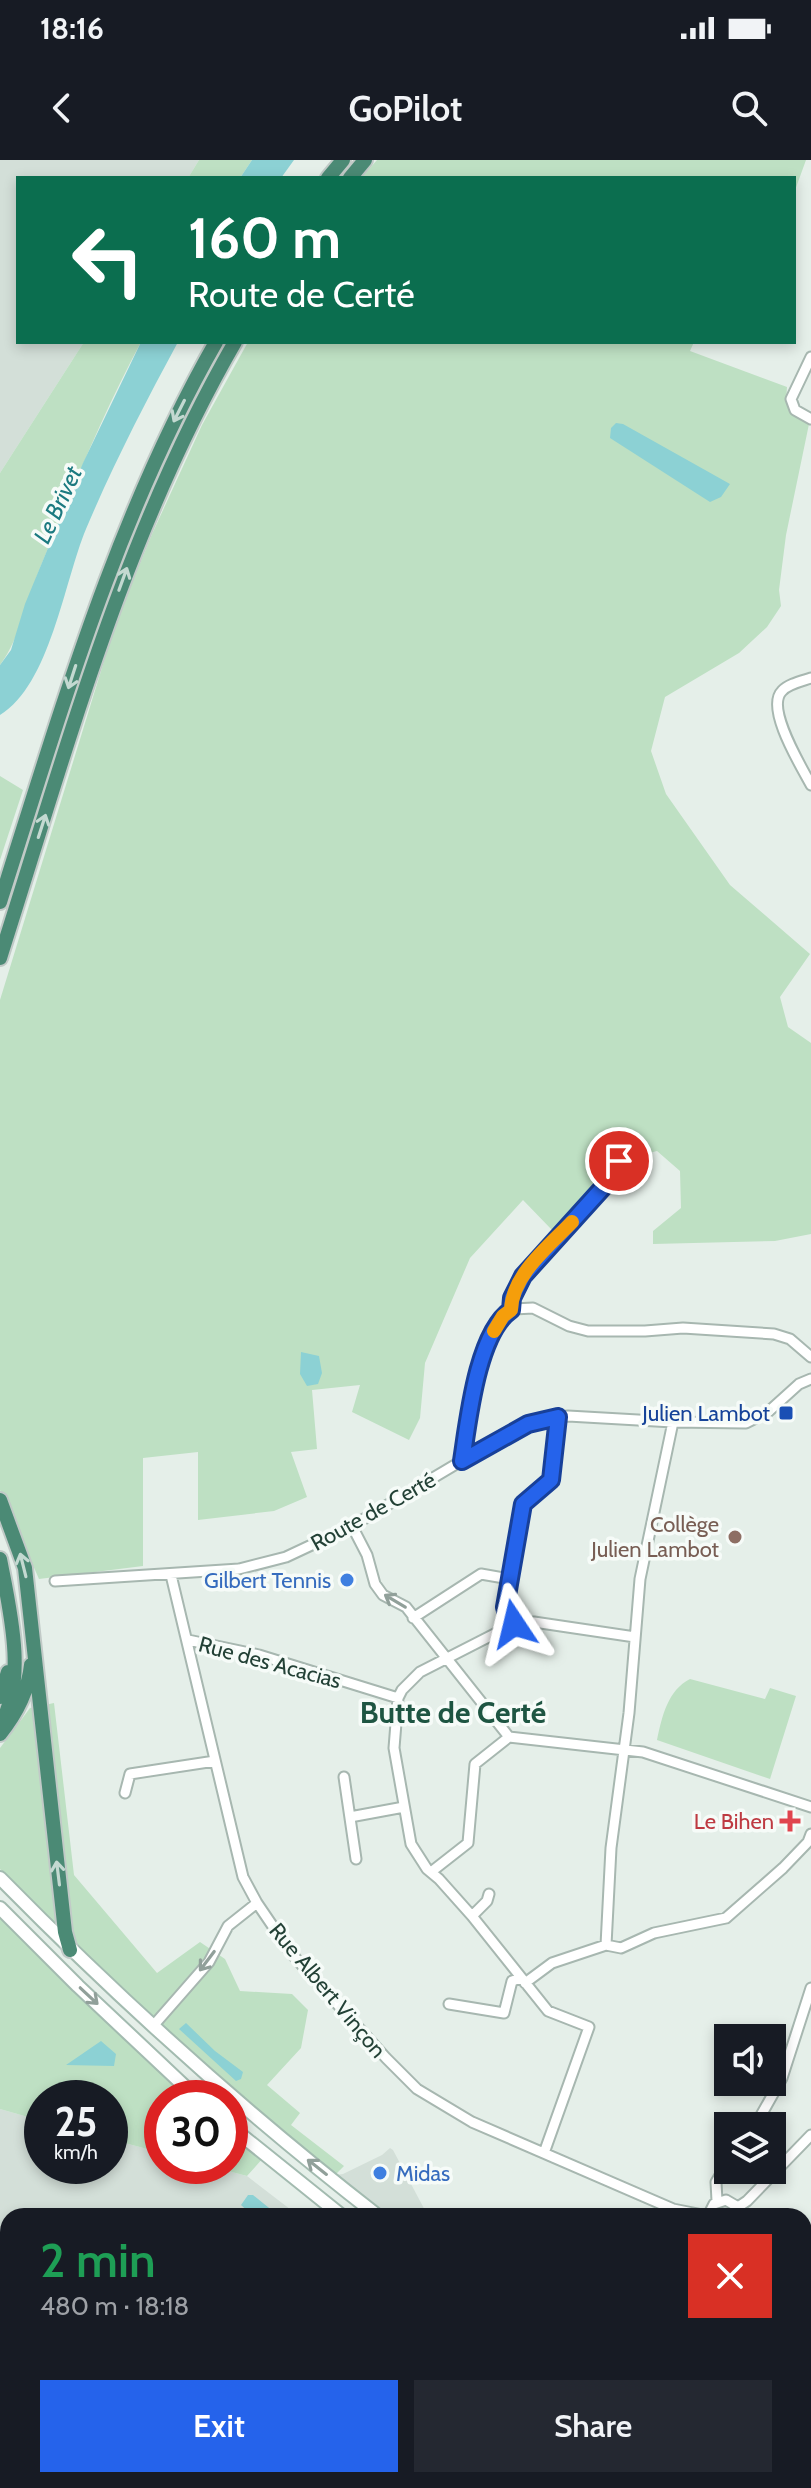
<!DOCTYPE html>
<meta charset="utf-8">
<style>
:root{--surface:#171b24;--page:#242831;--text:#f1f3f6;--muted:#9ea1a6;--accent:#2563eb}
body{margin:0;font-family:Cabin,sans-serif;background:var(--page);color:var(--text);height:100vh;display:flex;flex-direction:column;font-size:30px;white-space:nowrap}
*{box-sizing:border-box;margin:0}
p{font-size:26px;color:var(--muted)}
.icon{flex:none;width:44px;height:44px;fill:none;stroke:currentColor;stroke-width:2;stroke-linecap:round;stroke-linejoin:round}
.map{position:relative;flex:1;overflow:hidden}
.panel{position:absolute;left:0px;top:2048px;width:812px;height:280px;display:flex;flex-direction:column;background:var(--surface);border-radius:24px 24px 0 0;box-shadow:0 4px 12px #0003}
.panel>*{flex:none}
.banner{position:absolute;left:16px;top:16px;width:780px;height:168px;border-radius:0px;box-shadow:0 4px 12px #0003;background:#0b6e4f;color:#fff;overflow:hidden}
.tools{position:absolute;left:714px;top:1864px;display:grid;gap:16px}
.tools a{display:grid;place-items:center;width:72px;height:72px;border-radius:0px;background:var(--surface);box-shadow:0 4px 12px #0003;font-size:40px}
.speed{position:absolute;left:24px;top:1920px;display:flex;gap:16px;font-size:40px;font-weight:700;text-align:center}
.speed>*{display:grid;place-content:center;width:104px;height:104px;border-radius:50%;background:var(--surface);box-shadow:0 4px 12px #0003;line-height:1}
.speed small{font-size:20px;font-weight:400}
.speed .limit{border:12px solid #d22;background:#fff;color:#111}
.pin{position:absolute;display:grid;place-items:center;width:68px;height:68px;color:#fff;margin:-34px;border:4px solid #fff;border-radius:50%;box-shadow:0 2px 8px #0007}
.me{position:absolute;width:88px;margin:-44px;rotate:350deg;stroke-linejoin:round;filter:drop-shadow(0 0 6px #0008)}
.turn{display:flex;align-items:center;gap:28px;height:168px;padding:0 40px;font-size:36px}
.turn .icon{width:104px;height:104px;stroke-width:2.5}
.turn b{display:block;font-size:56px;line-height:68px}
.round{display:grid;place-items:center;flex:none;width:84px;height:84px;border-radius:0px;background:var(--page)}
.headline{display:flex;align-items:center;justify-content:space-between;height:136px;padding:0 40px}
h1{font-size:48px;font-weight:600;line-height:60px;color:#1e9e55}
.primary-button{display:flex;gap:16px;margin-top:auto;padding:16px 40px}
.primary-button a{flex:1;height:92px;border-radius:0px;background:var(--accent);color:#fff;font-size:32px;font-weight:600;line-height:92px;text-align:center}
.primary-button a+a{background:var(--page);color:var(--text)}
.status{display:flex;justify-content:space-between;align-items:center;height:56px;padding:0 40px;background:var(--surface);direction:ltr}
.status svg{height:22px;fill:currentColor}
header{display:flex;justify-content:space-between;align-items:center;height:104px;padding:0 40px;background:var(--surface);font-size:36px;font-weight:600}
.map>svg:first-child{display:block}
.built{fill:#d3dfd8}
.green{fill:#bee0c3}
.water{fill:#8cd1d4}
.lines{fill:none;stroke-linecap:round;stroke-linejoin:round}
.minor-casing{stroke:#a7b7b0;stroke-width:13}
.tertiary-casing{stroke:#a7b7b0;stroke-width:15}
.secondary-casing{stroke:#a3bbb0;stroke-width:16}
.trunk-casing{stroke:#c1cac7;stroke-width:18}
.minor{stroke:#fff;stroke-width:9}
.tertiary{stroke:#fff;stroke-width:11}
.secondary{stroke:#fff;stroke-width:12}
.trunk{stroke:#4b8a75;stroke-width:14}
.oneway{stroke:#c3d9d1}
.oneway2{stroke:#91a09a}
.route-casing{stroke:#184099;stroke-width:20}
.route{stroke:#2563eb;stroke-width:14}
.slow{stroke:#f59e0b;stroke-width:14}
.transit-dot{fill:#1a4fb4;stroke:#f6fbf8;stroke-width:3}
.education-dot{fill:#8d6e63;stroke:#f6fbf8;stroke-width:3}
.shop-dot{fill:#3f7fe0;stroke:#f6fbf8;stroke-width:3}
.health-dot{fill:#e0444e;stroke:#f6fbf8;stroke-width:3}
.labels{text-anchor:middle;stroke-width:7;stroke-linejoin:round;paint-order:stroke}
.transit-label{font-size:22px;fill:#164399;stroke:#f6fbf8;text-anchor:end}
.street-label{font-size:22px;fill:#234136;stroke:#f6fbf8}
.education-label{font-size:22px;fill:#785e54;stroke:#f6fbf8;text-anchor:end}
.shop-label{font-size:22px;fill:#366cbe;stroke:#f6fbf8;text-anchor:end}
.health-label{font-size:22px;fill:#be3a42;stroke:#f6fbf8;text-anchor:end}
.water-label{font-size:24px;font-style:italic;fill:#1b7a80;stroke:#f6fbf8}
.district-label{font-size:30px;font-weight:bold;fill:#1e5542;stroke:#f6fbf8}
</style>
<div class="status"><b>18:16</b><svg viewBox="0 0 49 12"><path d="M0 12V9h3v3zM5 12V6h3v6zM10 12V3h3v9zM15 12V0h3v12zM26 1h20v11H26zM47 4h2v5h-2z"/></svg></div>
<header><svg class="icon" aria-label="back" viewBox="0 0 24 24"><path d="M15 5l-7 7 7 7"/></svg>GoPilot<svg class="icon" aria-label="search" viewBox="0 0 24 24"><circle cx="10" cy="10" r="6"/><path d="M15 15l6 6"/></svg></header>
<div class="map">
<svg width="811" height="2328" viewBox="0 0 811 2328">
<rect width="100%" height="100%" fill="#e5efe9"/>
<path class="built" d="M0 0H199L188 18H18V182H84L0 313Z
M0 1949 42 1961V2006H110V1979L162 1993V2006H209L247 2016 299 2056H8V2320H657L674 2328H0Z
M390 1988 393 1990 428 2056H395L381 2051 335 2015 343 2014 382 1995Z"/>
<path class="green" d="M199 0H252L240 18H188Z
M377 0H806L794 33V18H361Z
M84 182H141C102 255 71 332 40 408 27 440 20 478 0 505V313Z
M248 182H694L690 191 787 227C785 250 791 252 809 264L786 375 779 430 781 446 767 467 739 493 665 537 651 591 666 634 730 725 810 794 780 837 788 867 811 883V1074L775 1081 653 1084V1071L681 1048 680 1011 657 991 633 997 623 984 598 993 607 1013 552 1070 523 1040 470 1098 425 1203 420 1258 409 1280 352 1252 360 1225 312 1230 317 1289 291 1292 307 1337 274 1351 198 1360V1292L143 1298V1406L39 1419 0 1330V840L116 462 152 374 202 265Z
M0 616 23 630 0 700Z
M690 1519 765 1539 770 1528 796 1536 770 1619 657 1580C662 1556 668 1530 690 1519Z
M54 1543 74 1715 157 1813 200 1782 225 1799 240 1831 292 1834 308 1850 301 1888 267 1925 300 1953 291 1965 344 2006 335 2015 226 1928 98 1808 74 1781 53 1766 0 1709V1588L30 1548Z
M0 1758 192 1938H162V1993L110 1979V1938H42V1961L0 1949Z
M230 1971 263 1998 247 2016 209 2006H230Z"/>
<path class="water" d="M252 0H294L281 18H240Z
M141 182H178C145 243 113 305 86 369 64 422 50 525 0 555V505L11 490 25 444 83 303Z
M616 263 623 264 730 324 721 337 710 342 610 278 611 268Z
M301 1192 319 1196 322 1213 318 1224 307 1226 300 1214Z
M186 1863 215 1891 243 1912 241 1919 236 1921 179 1869Z
M101 1881 116 1894 114 1906 66 1905Z
M248 2035H253L279 2056H253L241 2045Z"/>
<g class="lines">
<defs>
<path id="minor" d="M811 197 791 239 795 250 811 259
M811 518C802 521 788 524 782 531 765 548 801 606 811 625
M511 1150 512 1138 523 1116 617 1012 619 1001
M462 1301 467 1264 482 1198 503 1156 514 1149 533 1148 569 1166 588 1171H645L683 1168 774 1174 790 1179 811 1197
M352 1366 367 1395 375 1424 383 1435 406 1447 509 1577 643 1592 811 1647
M171 1415 243 1717 257 1743 291 1793 386 1898 417 1929 472 1962 673 2049 708 2056 714 2044 726 2040 738 2047 740 2056
M55 1421 239 1409 286 1397 352 1366 485 1287 528 1264 547 1258 568 1256 673 1262 746 1263 768 1252 799 1224 811 1219
M413 1458 481 1414 510 1419
M510 1466 505 1447 523 1344 551 1320 558 1257
M188 1480 259 1495 398 1538
M344 1617 356 1699
M125 1633 130 1614 215 1601
M350 1657 404 1647
M431 1712 468 1683 475 1604 509 1577
M489 1734 487 1741 472 1756 548 1851 589 1867 544 1993
M472 1756 439 1719 427 1709 411 1684 394 1588 398 1538 402 1530 420 1512 514 1464 534 1462 635 1477
M606 1785 621 1788 654 1773 726 1758 783 1708 808 1682 811 1674
M525 1823 552 1803 606 1785 611 1688 629 1553 640 1419 673 1262
M449 1844 504 1853 512 1821 521 1818
M153 1866 209 1802 228 1766 257 1743
M755 1966 782 1918 811 1828
M717 2041 716 2022 728 2002
M738 2047 747 2041 811 1975
M804 2123 811 2124"/>
<path id="tertiary" d="M580 2328 584 2320"/>
<path id="secondary" d="M0 1718C119 1839 244 1952 378 2056
M0 1748 78 1826 197 1938
M230 1966 342 2056
M702 2320 713 2328
M740 2320 750 2328"/>
<path id="trunk" d="M328 18 343 0
M350 18 365 0
M0 742C61 551 116 357 216 182
M0 798C67 588 124 374 235 182
M0 1340 25 1408 65 1772 70 1790
M0 1399C9 1446 28 1522 0 1564
M0 1537 8 1512
M0 1574C17 1553 28 1532 31 1505"/>
</defs>
<use href="#minor" class="minor-casing"/>
<use href="#tertiary" class="tertiary-casing"/>
<use href="#secondary" class="secondary-casing"/>
<use href="#trunk" class="trunk-casing"/>
<use href="#minor" class="minor"/>
<use href="#tertiary" class="tertiary"/>
<use href="#secondary" class="secondary"/>
<use href="#trunk" class="trunk"/>
</g>
<defs><path id="oneway-shaft" d="M-6 0H5M1.5-3L5.5 0L1.5 3" fill="none" stroke-width="1.6" stroke-linecap="round" stroke-linejoin="round" transform="scale(2)"/></defs>
<g class="oneway">
<use href="#oneway-shaft" transform="translate(179 251) rotate(117)"/>
<use href="#oneway-shaft" transform="translate(123 419) rotate(-70)"/>
<use href="#oneway-shaft" transform="translate(72 517) rotate(108)"/>
<use href="#oneway-shaft" transform="translate(42 666) rotate(-72)"/>
<use href="#oneway-shaft" transform="translate(23 1405) rotate(-104)"/>
<use href="#oneway-shaft" transform="translate(58 1713) rotate(-97)"/>
</g>
<g class="oneway2">
<use href="#oneway-shaft" transform="translate(395 1441) rotate(-149)"/>
<use href="#oneway-shaft" transform="translate(207 1801) rotate(127)"/>
<use href="#oneway-shaft" transform="translate(89 1836) rotate(43)"/>
<use href="#oneway-shaft" transform="translate(317 2007) rotate(-142)"/>
</g>
<g class="lines">
<defs>
<path id="route" d="M514 1464 510 1466 505 1447 523 1344 551 1320 558 1257 528 1264 462 1301C468 1262 477 1173 511 1150L512 1138 523 1116 617 1012 619 1001"/>
</defs>
<use href="#route" class="route-casing"/>
<use href="#route" class="route"/>
<path class="slow" d="M494 1171 503 1156 511 1150C512 1115 549 1086 572 1062"/>
</g>
<rect class="transit-dot" x="778" y="1245" width="16" height="16" rx="4"/>
<circle class="education-dot" cx="735" cy="1377" r="8"/>
<g class="shop-dot">
<circle cx="347" cy="1420" r="8"/>
<circle cx="380" cy="2013" r="8"/>
</g>
<path class="health-dot" d="M786 1649h8v8h8v8h-8v8h-8v-8h-8v-8h8z"/>
<g class="labels">
<g class="transit-label">
<text x="770" y="1261">Julien Lambot</text>
</g>
<g class="street-label">
<text transform="translate(373 1351) rotate(-29)" y="8">Route de Certé</text>
<text transform="translate(270 1502) rotate(15)" y="8">Rue des Acacias</text>
<text transform="translate(328 1830) rotate(50)" y="8">Rue Albert Vinçon</text>
</g>
<g class="education-label">
<text x="719" y="1372">Collège<tspan x="719" dy="25">Julien Lambot</tspan></text>
</g>
<g class="shop-label">
<text x="331" y="1428">Gilbert Tennis</text>
<text x="396" y="2021" text-anchor="start">Midas</text>
</g>
<g class="health-label">
<text x="774" y="1669">Le Bihen</text>
</g>
<g class="water-label">
<text transform="translate(58 345) rotate(-65)" y="8">Le Brivet</text>
</g>
<g class="district-label">
<text x="453" y="1563">Butte de Certé</text>
</g>
</g>
</svg>
<div class="tools">
<a><svg class="icon" aria-label="sound" viewBox="0 0 24 24"><path d="M4 9h4l5-4v14l-5-4H4zM17 9q2 3 0 6"/></svg></a>
<a><svg class="icon" aria-label="layers" viewBox="0 0 24 24"><path d="M12 4l9 5-9 5-9-5zM3 14l9 5 9-5"/></svg></a>
</div>
<div class="speed"><div>25<small>km/h</small></div><div class="limit">30</div></div>
<div class="pin" style="left:619px;top:1001px;background:#d93025"><svg class="icon" aria-label="arrive" viewBox="0 0 24 24"><path d="M6 21V4h12l-3 4 3 4H6"/></svg></div>
<svg class="me" style="left:514px;top:1464px" viewBox="-20 -20 40 40"><path d="M0-17L14 15 0 8-14 15z" fill="#2563eb" stroke="#fff" stroke-width="4"/></svg>
<div class="banner">
<div class="turn"><svg class="icon" aria-label="left" viewBox="0 0 24 24"><path d="M17 20v-9H6M10 6l-5 5 5 5"/></svg><div><b>160 m</b>Route de Certé</div></div>
</div>
<section class="panel">
<div class="headline"><div><h1>2 min</h1><p>480 m · 18:18</p></div><a class="round" style="background:#d93025;color:#fff"><svg class="icon" aria-label="close" viewBox="0 0 24 24"><path d="M6 6l12 12M18 6L6 18"/></svg></a></div>
<div class="primary-button"><a>Exit</a><a>Share</a></div>
</section>
</div>
